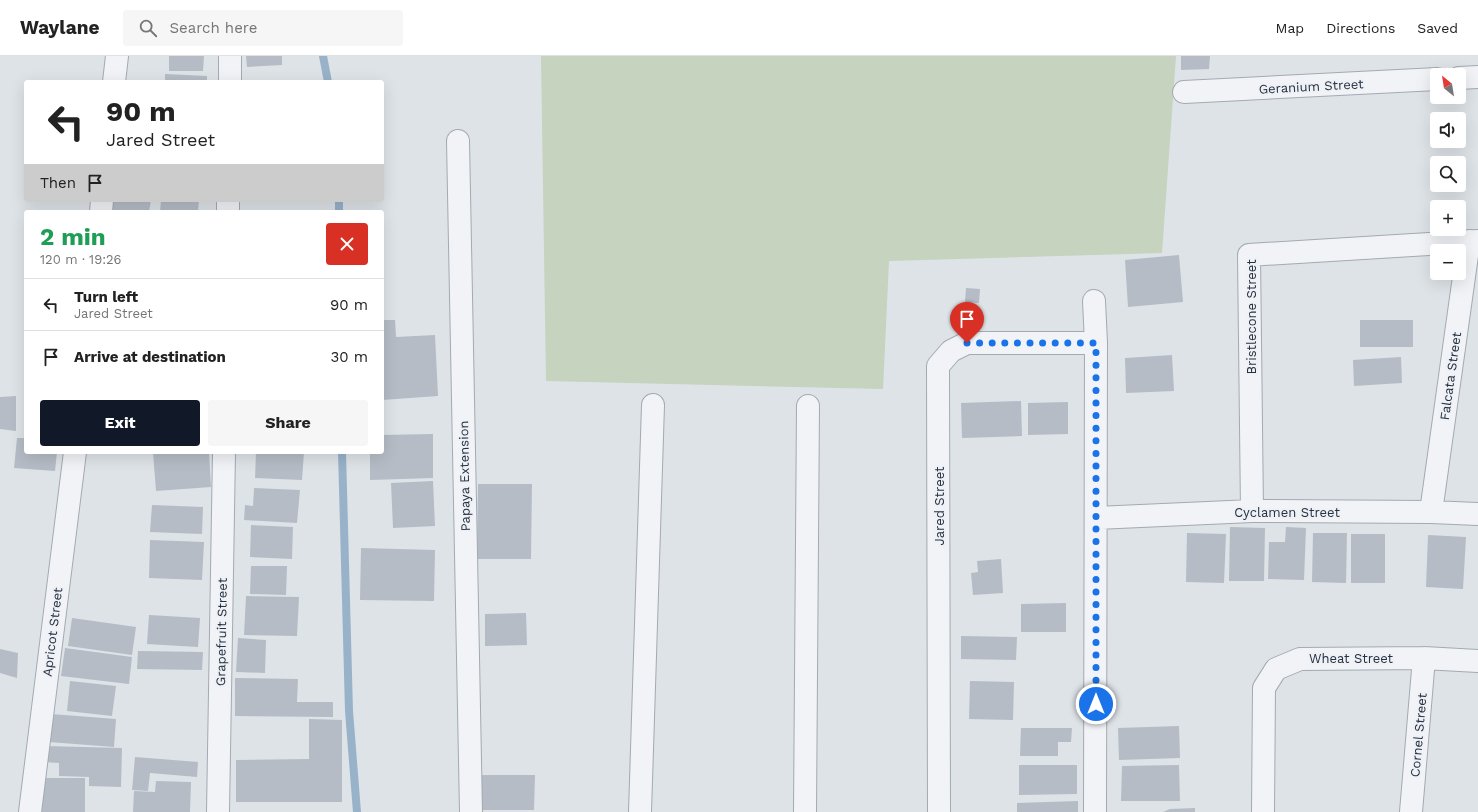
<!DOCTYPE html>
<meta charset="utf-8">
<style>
:root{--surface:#fff;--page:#f6f6f6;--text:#222;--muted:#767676;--line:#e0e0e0;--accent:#111827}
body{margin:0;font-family:"Work Sans",sans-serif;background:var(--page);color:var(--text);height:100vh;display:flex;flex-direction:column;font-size:15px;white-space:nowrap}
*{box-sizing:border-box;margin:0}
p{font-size:13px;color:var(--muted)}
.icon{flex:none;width:22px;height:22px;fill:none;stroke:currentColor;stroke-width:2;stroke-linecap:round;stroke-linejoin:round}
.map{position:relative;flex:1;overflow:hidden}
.details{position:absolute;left:24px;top:154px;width:360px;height:244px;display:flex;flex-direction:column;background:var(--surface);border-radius:4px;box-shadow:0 4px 16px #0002}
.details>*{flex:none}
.banner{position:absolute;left:24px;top:24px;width:360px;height:122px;border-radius:4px;box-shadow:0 4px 16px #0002;background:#fff;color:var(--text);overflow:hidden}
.needle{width:26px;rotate:330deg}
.controls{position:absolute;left:1430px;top:12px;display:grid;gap:8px}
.controls a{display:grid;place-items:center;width:36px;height:36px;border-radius:4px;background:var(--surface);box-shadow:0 4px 16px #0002;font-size:20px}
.pin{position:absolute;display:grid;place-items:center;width:34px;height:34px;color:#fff;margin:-41px -17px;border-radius:50% 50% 50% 0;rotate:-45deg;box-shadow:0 0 4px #0007}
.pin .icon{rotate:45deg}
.me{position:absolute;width:44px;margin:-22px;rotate:0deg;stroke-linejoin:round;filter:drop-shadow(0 0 3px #0008)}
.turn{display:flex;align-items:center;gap:14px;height:84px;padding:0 16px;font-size:18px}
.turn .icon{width:52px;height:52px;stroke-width:2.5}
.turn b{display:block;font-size:28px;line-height:34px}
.then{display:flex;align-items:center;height:38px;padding:0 16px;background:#0003;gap:8px;font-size:15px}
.round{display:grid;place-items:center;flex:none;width:42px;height:42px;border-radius:4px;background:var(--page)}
.headline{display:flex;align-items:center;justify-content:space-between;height:68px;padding:0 16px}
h1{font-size:24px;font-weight:700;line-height:30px;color:#1e9e55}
.button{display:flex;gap:8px;margin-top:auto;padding:8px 16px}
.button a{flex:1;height:46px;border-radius:4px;background:var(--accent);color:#fff;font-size:16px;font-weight:700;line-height:46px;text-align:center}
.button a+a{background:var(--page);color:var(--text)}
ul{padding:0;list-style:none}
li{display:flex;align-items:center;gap:12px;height:52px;padding:0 16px;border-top:1px solid var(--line)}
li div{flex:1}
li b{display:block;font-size:15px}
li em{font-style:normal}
header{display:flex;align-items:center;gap:24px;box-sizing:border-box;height:56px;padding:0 20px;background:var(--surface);border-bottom:1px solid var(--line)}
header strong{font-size:19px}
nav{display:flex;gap:22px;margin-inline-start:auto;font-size:14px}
.search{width:280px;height:36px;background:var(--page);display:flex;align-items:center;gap:10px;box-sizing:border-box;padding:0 14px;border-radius:4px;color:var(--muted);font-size:15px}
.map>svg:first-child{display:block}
.green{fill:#c5d3bf}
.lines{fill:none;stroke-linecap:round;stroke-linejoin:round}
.stream{stroke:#98b2ca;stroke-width:8}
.building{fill:#b5bcc5}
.street-casing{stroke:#a3aab2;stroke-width:24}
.street{stroke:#f1f3f7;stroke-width:22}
.route{stroke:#1a73e8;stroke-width:7;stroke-dasharray:0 12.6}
.labels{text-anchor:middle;stroke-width:4;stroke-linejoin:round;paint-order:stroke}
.street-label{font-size:13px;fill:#273140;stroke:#eef1f6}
</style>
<header>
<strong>Waylane</strong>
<div class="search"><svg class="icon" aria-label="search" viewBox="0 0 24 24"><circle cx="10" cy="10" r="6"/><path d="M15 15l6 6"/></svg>Search here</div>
<nav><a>Map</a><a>Directions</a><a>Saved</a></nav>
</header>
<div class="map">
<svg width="1478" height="756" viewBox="0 0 1478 756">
<rect width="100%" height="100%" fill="#dee3e8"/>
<path class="green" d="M541 0H1176L1162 197 889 205 883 333 546 325Z"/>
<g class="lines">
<path class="stream" d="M323 0 328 26
M339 144V156
M342 396 349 655 357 756"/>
</g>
<path class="building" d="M169 0H204L203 15H169Z
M246 0H282V9L247 11Z
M1181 0H1210L1209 13 1181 14Z
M165 18 207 20V26H165Z
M113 144H151L149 156H102L112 149Z
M161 144H199L198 156H160Z
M1179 199 1183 246 1128 251 1125 204Z
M966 232 980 233 979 247 965 246Z
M382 264H395L396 281 435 279 438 340 382 344Z
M1360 264H1413V291H1360Z
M1172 299 1174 335 1126 337 1125 302Z
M1401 301 1402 327 1354 330 1353 304Z
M16 340V375L0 373V341Z
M1021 345 1022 380 962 382 961 347Z
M1068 346V378L1028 379V347Z
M433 378V422L370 424V396H382V379Z
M17 382H26V396H57L55 415 14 412Z
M153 396H209L211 431 156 435Z
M256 396H304L302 424 255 422Z
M433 425 435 470 393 472 391 427Z
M478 428H532L531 503H477Z
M254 432 300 434 297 467 244 464 245 449 253 450Z
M152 449 203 451 202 478 150 476Z
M251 469 293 471 292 503 250 501Z
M1230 471 1265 472 1264 525H1229Z
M1286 471 1306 472 1304 524 1268 523 1269 486H1285Z
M1187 477 1226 478 1224 527 1186 526Z
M1313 477H1347L1346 527 1312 526Z
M1351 478H1385V527H1351Z
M1428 479 1466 481 1463 533 1426 531Z
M150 484 204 486 202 524 149 522Z
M361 492 435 494 434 545 360 544Z
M1001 503 1003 537 973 539 971 517 978 516 977 505Z
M251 510H287L286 539 250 538Z
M246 540 299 541 297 580 244 579Z
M1066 547V576H1021V548Z
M526 557 527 589 485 590V558Z
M149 559 200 562 198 591 147 588Z
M72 562 136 571 132 599 68 590Z
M961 580 1017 581 1016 604 961 603Z
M238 582 266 584 265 617 236 616Z
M65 592 132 601 129 628 61 620Z
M0 593 18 597 17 622 0 617Z
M138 595 203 596 202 614 137 613Z
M235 622 298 623 297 646H333V661L235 660Z
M70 625 116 630 112 660 67 655Z
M970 625 1014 626 1013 664 969 663Z
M51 658 116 663 114 691 49 686Z
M309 663 342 664V746H236V704L309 703Z
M1179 670 1180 702 1119 704 1118 672Z
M1021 672H1072L1071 686H1058V700H1020Z
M45 690 122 692 121 731 89 730V721L59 720V707L44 706Z
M135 701 198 706 197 721 150 717 148 735 132 734Z
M1019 709H1077V738L1019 739Z
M1179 709 1180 745H1121L1122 710Z
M480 719H535L534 754H479Z
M38 722H85V756H38Z
M156 725 191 726 190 756H133L134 735 155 736Z
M1078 745V756H1017V747Z
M1195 752V756H1163L1170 753Z"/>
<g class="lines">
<defs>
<path id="street" d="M1459 22 1478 21
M114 26 117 0
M230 26V0
M1184 36 1437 23
M458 85 471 756
M101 156 102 144
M228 156V144
M1094 245 1096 287 1095 756
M1252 455 1249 199 1478 185
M1431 456 1469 185
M1096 462 1252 455 1431 456 1478 458
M30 756 75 396
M218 756 224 396
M640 756 653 349
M805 756 808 350
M939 756 938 310 951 295 967 287H1096
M1263 756 1264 632 1276 613 1300 603 1424 602 1478 605
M1411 756 1424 602"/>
</defs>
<use href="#street" class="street-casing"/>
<use href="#street" class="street"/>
</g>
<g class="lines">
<path class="route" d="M967 287H1096V648"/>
</g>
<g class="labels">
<g class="street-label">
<text transform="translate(1311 30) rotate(-3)" y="5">Geranium Street</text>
<text transform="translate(1251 261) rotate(-90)" y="5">Bristlecone Street</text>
<text transform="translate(1450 320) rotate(-82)" y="5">Falcata Street</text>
<text transform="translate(464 420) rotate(-91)" y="5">Papaya Extension</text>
<text transform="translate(939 450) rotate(-90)" y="5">Jared Street</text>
<text x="1287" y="461">Cyclamen Street</text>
<text transform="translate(52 576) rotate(-83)" y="5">Apricot Street</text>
<text transform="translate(221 576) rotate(-89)" y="5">Grapefruit Street</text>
<text x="1351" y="607">Wheat Street</text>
<text transform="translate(1418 679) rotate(-85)" y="5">Cornel Street</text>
</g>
</g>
</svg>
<div class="controls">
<a><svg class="needle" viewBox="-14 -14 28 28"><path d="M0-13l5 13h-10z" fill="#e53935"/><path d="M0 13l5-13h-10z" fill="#767676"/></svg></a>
<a><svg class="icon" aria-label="sound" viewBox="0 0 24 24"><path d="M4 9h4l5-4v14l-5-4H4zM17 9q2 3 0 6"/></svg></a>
<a><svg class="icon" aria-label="search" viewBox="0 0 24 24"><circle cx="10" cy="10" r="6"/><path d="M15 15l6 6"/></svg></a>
<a>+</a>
<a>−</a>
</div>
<div class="pin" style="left:967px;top:287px;background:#d93025"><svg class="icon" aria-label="arrive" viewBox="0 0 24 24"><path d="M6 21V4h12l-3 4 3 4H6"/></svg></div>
<svg class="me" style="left:1096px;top:648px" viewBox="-20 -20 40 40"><circle r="17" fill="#1a73e8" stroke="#fff" stroke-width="3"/><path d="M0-11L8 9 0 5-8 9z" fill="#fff"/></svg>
<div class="banner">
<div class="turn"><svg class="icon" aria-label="left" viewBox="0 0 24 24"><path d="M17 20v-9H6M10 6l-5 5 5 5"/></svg><div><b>90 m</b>Jared Street</div></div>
<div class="then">Then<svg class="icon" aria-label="arrive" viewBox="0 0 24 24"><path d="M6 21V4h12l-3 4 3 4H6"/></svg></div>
</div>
<section class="details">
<div class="headline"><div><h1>2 min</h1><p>120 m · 19:26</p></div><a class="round" style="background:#d93025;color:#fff"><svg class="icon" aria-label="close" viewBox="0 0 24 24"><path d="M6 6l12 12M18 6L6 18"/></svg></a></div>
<ul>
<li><svg class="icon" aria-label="left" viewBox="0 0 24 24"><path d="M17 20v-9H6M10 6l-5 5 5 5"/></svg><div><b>Turn left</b><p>Jared Street</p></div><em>90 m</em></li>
<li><svg class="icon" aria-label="arrive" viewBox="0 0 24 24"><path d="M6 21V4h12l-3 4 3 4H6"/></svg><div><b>Arrive at destination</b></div><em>30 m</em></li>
</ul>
<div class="button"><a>Exit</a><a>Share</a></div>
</section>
</div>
